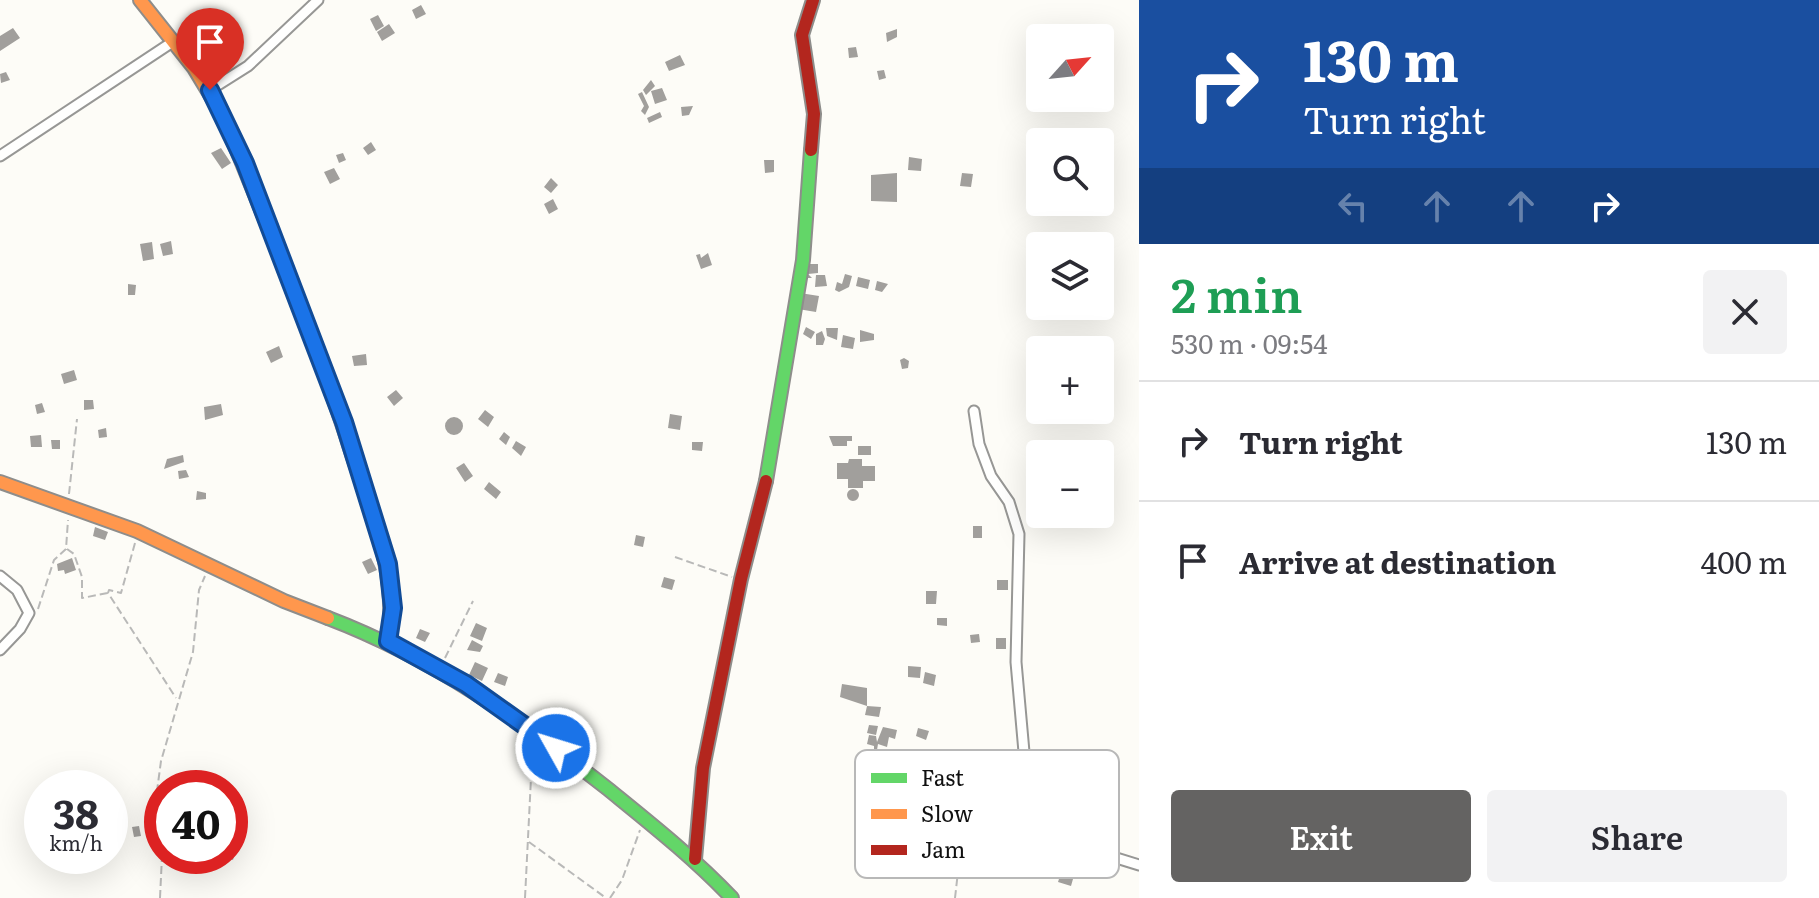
<!DOCTYPE html>
<meta charset="utf-8">
<style>
:root{--surface:#fff;--page:#f2f2f3;--text:#2b2b33;--muted:#7c7c81;--line:#e1e1e2;--accent:#646362}
body{margin:0;font-family:Literata,serif;background:var(--page);color:var(--text);height:100vh;display:flex;flex-direction:column;font-size:30px;white-space:nowrap}
*{box-sizing:border-box;margin:0}
p{font-size:26px;color:var(--muted)}
.icon{flex:none;width:44px;height:44px;fill:none;stroke:currentColor;stroke-width:2;stroke-linecap:round;stroke-linejoin:round}
.map{position:relative;flex:1;overflow:hidden}
.sheet{display:flex;flex-direction:column;background:var(--surface);width:680px}
.sheet>*{flex:none}
.top-card{background:#1a4fa0;color:#fff;overflow:hidden}
.needle{width:52px;rotate:63deg}
.controls{position:absolute;left:1026px;top:24px;display:grid;gap:16px}
.controls a{display:grid;place-items:center;width:88px;height:88px;border-radius:8px;background:var(--surface);box-shadow:0 8px 32px #0002;font-size:40px}
.speed{position:absolute;left:24px;top:770px;display:flex;gap:16px;font-size:40px;font-weight:700;text-align:center}
.speed>*{display:grid;place-content:center;width:104px;height:104px;border-radius:50%;background:var(--surface);box-shadow:0 8px 32px #0002;line-height:1}
.speed small{font-size:20px;font-weight:400}
.speed .limit{border:12px solid #d22;background:#fff;color:#111}
.pin{position:absolute;display:grid;place-items:center;width:68px;height:68px;color:#fff;margin:-82px -34px;border-radius:50% 50% 50% 0;rotate:-45deg;box-shadow:0 0 8px #0007}
.pin .icon{rotate:45deg}
.me{position:absolute;width:88px;margin:-44px;rotate:309deg;stroke-linejoin:round;filter:drop-shadow(0 0 6px #0008)}
.turn{display:flex;align-items:center;gap:28px;height:168px;padding:0 32px;font-size:36px}
.turn .icon{width:104px;height:104px;stroke-width:2.5}
.turn b{display:block;font-size:56px;line-height:68px}
.lanes{display:flex;align-items:center;height:76px;padding:0 32px;background:#0003;justify-content:center;gap:40px;direction:ltr}
.lanes .off{opacity:.35}
.round{display:grid;place-items:center;flex:none;width:84px;height:84px;border-radius:8px;background:var(--page)}
.overview{display:flex;align-items:center;justify-content:space-between;height:136px;padding:0 32px}
h1{font-size:48px;font-weight:600;line-height:60px;color:#1e9e55}
.primary-button{display:flex;gap:16px;margin-top:auto;padding:16px 32px}
.primary-button a{flex:1;height:92px;border-radius:8px;background:var(--accent);color:#fff;font-size:32px;font-weight:600;line-height:92px;text-align:center}
.primary-button a+a{background:var(--page);color:var(--text)}
ul{padding:0;list-style:none}
li{display:flex;align-items:center;gap:24px;height:120px;padding:0 32px;border-top:2px solid var(--line)}
li div{flex:1}
li b{display:block;font-size:30px}
li em{font-style:normal}
main{display:flex;flex:1;min-height:0}
.map>svg:first-child{display:block}
.building{fill:#a19f9c}
.lines{fill:none;stroke-linecap:round;stroke-linejoin:round}
.street-casing{stroke:#979795;stroke-width:13}
.fast-casing{stroke:#8e8d8b;stroke-width:16}
.slow-casing{stroke:#8e8d8b;stroke-width:16}
.jam-casing{stroke:#8e8d8b;stroke-width:16}
.path{stroke:#b9b9b8;stroke-width:2;stroke-dasharray:8 4;stroke-linecap:butt}
.street{stroke:#fffffe;stroke-width:9}
.fast{stroke:#63d668;stroke-width:12}
.slow{stroke:#ff974d;stroke-width:12}
.jam{stroke:#b3261e;stroke-width:12}
.route-casing{stroke:#114b97;stroke-width:20}
.route{stroke:#1a73e8;stroke-width:14}
.key{fill:#fff;stroke:#b8b8b8;stroke-width:2}
.key-label{font-size:22px;fill:#111}
</style>
<main>
<div class="map">
<svg width="1139" height="898" viewBox="0 0 1139 898">
<rect width="100%" height="100%" fill="#fdfcf7"/>
<path class="building" d="M421 5 426 14 416 19 412 10Z
M378 15 384 26 376 31 370 19Z
M389 24 395 33 382 41 377 32Z
M13 28 20 38 0 51V36Z
M897 29V37L887 42 886 33Z
M856 47 858 57 849 58 848 48Z
M680 55 685 65 669 71 665 62Z
M884 70 886 78 879 80 877 71Z
M6 72 10 80 1 83 0 74Z
M651 80 655 86 646 95 643 90Z
M662 88 667 100 655 104 651 91Z
M642 92 649 107 645 115 641 111 644 106 638 94Z
M693 106 689 115 682 116 681 107Z
M660 112 662 117 649 123 647 118Z
M371 142 376 150 368 155 363 148Z
M221 148 231 163 222 169 211 153Z
M343 153 346 160 339 163 336 155Z
M909 157 922 159 921 171 908 170Z
M764 160H774V172L765 173Z
M334 168 340 179 330 184 324 172Z
M897 173V202L871 201V175Z
M962 173 973 174 971 187 960 186Z
M551 178 558 185 551 193 544 187Z
M553 199 558 209 549 214 544 204Z
M171 241 173 254 163 256 160 244Z
M152 242 154 259 143 261 140 244Z
M708 253 712 265 701 269 696 255 700 254 701 258Z
M809 264H818V273L808 274 812 278H803V268Z
M845 274 852 276 849 287 839 292 835 290 837 282 842 284Z
M816 275H825L827 286 815 287Z
M858 277 870 280 868 289 856 286Z
M877 281 888 284 882 292 875 290Z
M128 284 136 285 135 295H128Z
M800 293 819 296 816 312 798 309Z
M806 327 815 332 811 339 803 334Z
M826 328H838L837 340 827 336Z
M860 330 874 334V340L860 342Z
M822 331 825 339 823 345H816V334Z
M843 335 855 338 853 349 841 347Z
M279 346 283 357 271 363 266 352Z
M366 354 367 365 354 366 352 356Z
M904 358 909 361 908 368 902 369 900 360Z
M74 370 77 380 64 384 61 374Z
M396 390 403 398 394 406 387 397Z
M84 400H93L94 409 84 410Z
M42 403 45 412 37 414 35 405Z
M221 404 223 415 205 420 204 407Z
M485 410 494 417 488 427 478 419Z
M670 414 682 416 680 430 668 428Z
M445 426a9 9 0 1 1 18 0a9 9 0 1 1-18 0Z
M106 428 107 437 99 438 98 430Z
M504 432 510 437 506 445 499 439Z
M41 435 42 447H31L30 436Z
M829 436H852V441H847V446H833Z
M51 440H60V449H52Z
M516 441 526 447 521 456 512 448Z
M692 442H703L702 451 692 450Z
M858 446H871V455H858Z
M183 455 184 462 164 469 167 459Z
M849 459H862V466H875V481H863V488H848V479H837V463H848Z
M464 463 473 476 465 482 456 468Z
M186 470 189 477 179 479 178 471Z
M489 482 501 492 496 499 484 489Z
M847 495a6 6 0 1 1 12 0a6 6 0 1 1-12 0Z
M197 491 206 493V499L196 500Z
M973 526H982V538H973Z
M95 527 108 532 105 540 93 536Z
M636 535 645 537 643 547 634 545Z
M72 558 76 570 65 574 64 570 58 571 57 564Z
M371 558 377 570 368 574 362 562Z
M664 577 675 580 672 590 661 587Z
M997 580H1008V590H997Z
M926 591H937L936 604H926Z
M937 618H947V626L937 625Z
M476 623 487 628 482 641 470 636Z
M420 629 430 633 425 642 416 638Z
M979 634 980 642 971 643 970 635Z
M996 638H1006V649H996Z
M472 640 483 646 480 652 467 650Z
M475 662 488 668 482 681 469 675Z
M908 666 921 667 920 678 908 677Z
M925 672 936 675 934 686 923 683Z
M498 673 508 677 505 686 494 682Z
M842 684 867 688V706L840 697Z
M867 706 881 707 879 717 865 715Z
M869 725 878 726 876 735 867 733Z
M883 727 897 730 895 739 889 737 887 747 878 744 877 750 874 749V746L867 744 869 735 876 736 877 742Z
M918 728 929 731 926 740 916 736Z
M139 826 141 836 134 837 132 827Z
M230 847 236 849 233 860 224 856H230Z
M1067 854 1079 858 1071 886 1058 882Z"/>
<g class="lines">
<defs>
<path id="street" d="M210 90 248 66 318 0
M0 156 174 41
M974 411 979 444 991 476 1009 502 1019 534 1016 662 1024 752 1054 797 1072 838 1097 852 1139 865
M0 576 17 590 29 613 20 629 0 650"/>
<path id="fast" d="M284 266C310 329 332 392 353 457 373 518 398 575 388 641
M766 481 803 260 811 150
M328 618C433 658 520 720 608 789 651 824 694 858 732 898"/>
<path id="slow" d="M140 0 194 68 223 116 284 266
M0 482 137 531 284 601 328 618"/>
<path id="jam" d="M811 150 814 114 802 35 813 0
M695 859 703 768 741 579 766 481"/>
</defs>
<use href="#street" class="street-casing"/>
<use href="#fast" class="fast-casing"/>
<use href="#slow" class="slow-casing"/>
<use href="#jam" class="jam-casing"/>
<path class="path" d="M69 494 77 419
M135 543 121 593 109 590 108 593 176 698
M67 549 74 554 82 577V598L108 593
M675 557 732 577
M38 609 54 560 66 549 68 520
M445 658 473 601
M162 840 157 791 161 761 193 652 199 590 205 576
M529 842 606 898
M160 898 162 856
M525 898 531 778 545 755
M610 898 622 880 640 830
M955 898 961 845"/>
<use href="#street" class="street"/>
<use href="#fast" class="fast"/>
<use href="#slow" class="slow"/>
<use href="#jam" class="jam"/>
</g>
<g class="lines">
<defs>
<path id="route" d="M210 90 245 163 344 422 388 564 393 608 388 641 466 684 556 748"/>
</defs>
<use href="#route" class="route-casing"/>
<use href="#route" class="route"/>
</g>
<rect x="855" y="750" width="264" height="128" rx="12" class="key"/>
<rect x="871" y="773" width="36" height="10" fill="#63d668"/>
<rect x="871" y="809" width="36" height="10" fill="#ff974d"/>
<rect x="871" y="845" width="36" height="10" fill="#b3261e"/>
<g class="key-label">
<text x="921" y="786">Fast</text>
<text x="921" y="822">Slow</text>
<text x="921" y="858">Jam</text>
</g>
</svg>
<div class="controls">
<a><svg class="needle" viewBox="-14 -14 28 28"><path d="M0-13l5 13h-10z" fill="#e53935"/><path d="M0 13l5-13h-10z" fill="#7c7c81"/></svg></a>
<a><svg class="icon" aria-label="search" viewBox="0 0 24 24"><circle cx="10" cy="10" r="6"/><path d="M15 15l6 6"/></svg></a>
<a><svg class="icon" aria-label="layers" viewBox="0 0 24 24"><path d="M12 4l9 5-9 5-9-5zM3 14l9 5 9-5"/></svg></a>
<a>+</a>
<a>−</a>
</div>
<div class="speed"><div>38<small>km/h</small></div><div class="limit">40</div></div>
<div class="pin" style="left:210px;top:90px;background:#d93025"><svg class="icon" aria-label="arrive" viewBox="0 0 24 24"><path d="M6 21V4h12l-3 4 3 4H6"/></svg></div>
<svg class="me" style="left:556px;top:748px" viewBox="-20 -20 40 40"><circle r="17" fill="#1a73e8" stroke="#fff" stroke-width="3"/><path d="M0-11L8 9 0 5-8 9z" fill="#fff"/></svg>
</div>
<section class="sheet">
<div class="top-card">
<div class="turn"><svg class="icon" aria-label="right" viewBox="0 0 24 24"><path d="M7 20v-9h11M14 6l5 5-5 5"/></svg><div><b>130 m</b>Turn right</div></div>
<div class="lanes"><svg class="icon off" aria-label="left" viewBox="0 0 24 24"><path d="M17 20v-9H6M10 6l-5 5 5 5"/></svg><svg class="icon off" aria-label="ahead" viewBox="0 0 24 24"><path d="M12 20V5M6 11l6-6 6 6"/></svg><svg class="icon off" aria-label="ahead" viewBox="0 0 24 24"><path d="M12 20V5M6 11l6-6 6 6"/></svg><svg class="icon" aria-label="right" viewBox="0 0 24 24"><path d="M7 20v-9h11M14 6l5 5-5 5"/></svg></div>
</div>
<div class="overview"><div><h1>2 min</h1><p>530 m · 09:54</p></div><a class="round"><svg class="icon" aria-label="close" viewBox="0 0 24 24"><path d="M6 6l12 12M18 6L6 18"/></svg></a></div>
<ul>
<li><svg class="icon" aria-label="right" viewBox="0 0 24 24"><path d="M7 20v-9h11M14 6l5 5-5 5"/></svg><div><b>Turn right</b></div><em>130 m</em></li>
<li><svg class="icon" aria-label="arrive" viewBox="0 0 24 24"><path d="M6 21V4h12l-3 4 3 4H6"/></svg><div><b>Arrive at destination</b></div><em>400 m</em></li>
</ul>
<div class="primary-button"><a>Exit</a><a>Share</a></div>
</section>
</main>
